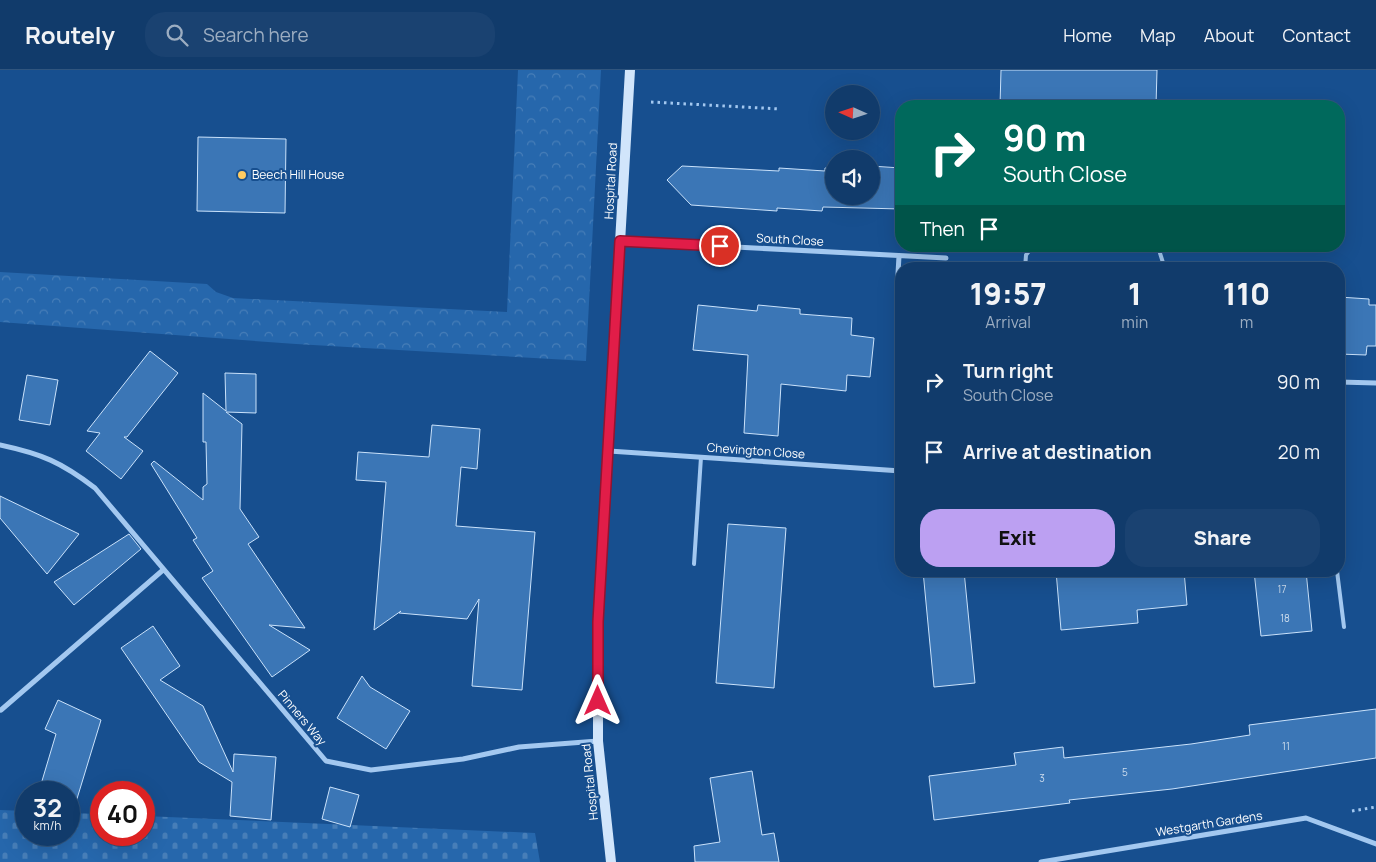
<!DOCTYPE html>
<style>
:root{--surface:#113b6b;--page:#1a4271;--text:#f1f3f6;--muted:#9cadc1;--line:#30557e;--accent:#bca0f2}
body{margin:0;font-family:Manrope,sans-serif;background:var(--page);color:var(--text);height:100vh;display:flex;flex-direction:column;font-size:19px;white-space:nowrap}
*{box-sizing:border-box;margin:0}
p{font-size:16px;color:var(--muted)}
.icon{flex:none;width:28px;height:28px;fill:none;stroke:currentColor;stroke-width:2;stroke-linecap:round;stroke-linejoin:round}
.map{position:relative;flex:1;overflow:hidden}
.sheet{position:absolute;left:895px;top:192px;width:450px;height:315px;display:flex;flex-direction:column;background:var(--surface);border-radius:20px;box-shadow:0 5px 20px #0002,0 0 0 1px var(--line)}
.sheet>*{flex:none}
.banner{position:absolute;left:895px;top:30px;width:450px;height:152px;border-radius:20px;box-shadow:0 5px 20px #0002,0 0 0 1px var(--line);background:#00695c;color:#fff;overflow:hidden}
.needle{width:32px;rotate:273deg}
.fabs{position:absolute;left:825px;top:15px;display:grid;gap:10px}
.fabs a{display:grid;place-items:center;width:55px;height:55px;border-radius:50%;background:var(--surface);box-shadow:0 5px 20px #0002,0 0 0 1px var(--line);font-size:25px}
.speed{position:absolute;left:15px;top:711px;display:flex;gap:10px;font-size:25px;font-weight:700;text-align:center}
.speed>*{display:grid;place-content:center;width:65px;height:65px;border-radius:50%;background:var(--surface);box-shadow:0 5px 20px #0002,0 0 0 1px var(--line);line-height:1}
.speed small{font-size:12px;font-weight:400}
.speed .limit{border:8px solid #d22;background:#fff;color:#111}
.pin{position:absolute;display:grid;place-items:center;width:42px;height:42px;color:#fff;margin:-21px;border:2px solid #fff;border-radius:50%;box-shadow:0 1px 5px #0007}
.me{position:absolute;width:55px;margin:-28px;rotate:0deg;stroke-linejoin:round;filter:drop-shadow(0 0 4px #0008)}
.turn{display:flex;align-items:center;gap:18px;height:105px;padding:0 25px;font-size:22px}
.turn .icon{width:65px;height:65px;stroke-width:2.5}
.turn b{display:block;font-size:35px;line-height:42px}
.then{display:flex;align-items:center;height:48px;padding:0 25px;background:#0003;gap:10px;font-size:19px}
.eta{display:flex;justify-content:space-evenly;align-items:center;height:85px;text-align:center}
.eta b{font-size:30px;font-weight:800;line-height:35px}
.action{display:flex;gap:10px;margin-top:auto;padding:10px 25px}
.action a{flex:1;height:58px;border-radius:20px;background:var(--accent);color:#111;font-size:20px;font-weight:800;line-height:58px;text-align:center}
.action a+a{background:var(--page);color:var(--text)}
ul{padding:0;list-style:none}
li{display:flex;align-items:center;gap:15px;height:70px;padding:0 25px}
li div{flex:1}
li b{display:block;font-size:19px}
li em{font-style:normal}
header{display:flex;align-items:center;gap:30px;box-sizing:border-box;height:70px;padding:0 25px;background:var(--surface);border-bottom:1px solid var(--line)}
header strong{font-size:24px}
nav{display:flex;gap:28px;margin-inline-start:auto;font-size:18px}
.search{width:350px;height:45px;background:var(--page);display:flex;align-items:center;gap:12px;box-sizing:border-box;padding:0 18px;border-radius:20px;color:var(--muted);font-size:19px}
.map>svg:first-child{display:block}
.forest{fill:url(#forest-crowns)}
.cemetery{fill:url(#cemetery-stones)}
.building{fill:#3b76b6;stroke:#cae2fb}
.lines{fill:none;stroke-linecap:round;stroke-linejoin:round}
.path{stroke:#a3c8f0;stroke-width:3;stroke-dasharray:2.5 4;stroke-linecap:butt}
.lane{stroke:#a3c8f0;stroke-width:4}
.street{stroke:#a3c8f0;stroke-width:5}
.secondary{stroke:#d1e5fb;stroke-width:10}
.route-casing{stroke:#92132f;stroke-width:12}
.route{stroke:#e11d48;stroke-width:9}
.poi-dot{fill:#ffcc62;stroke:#174f8f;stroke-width:2}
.labels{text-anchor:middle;stroke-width:4;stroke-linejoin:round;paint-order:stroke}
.number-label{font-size:10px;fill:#cedded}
.poi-label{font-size:12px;fill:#fff;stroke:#174f8f;text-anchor:start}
.street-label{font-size:12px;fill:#fff;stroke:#174f8f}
</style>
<header>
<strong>Routely</strong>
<div class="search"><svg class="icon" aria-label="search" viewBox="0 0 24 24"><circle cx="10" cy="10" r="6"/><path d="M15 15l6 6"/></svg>Search here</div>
<nav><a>Home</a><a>Map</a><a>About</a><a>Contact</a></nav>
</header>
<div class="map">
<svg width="1376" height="792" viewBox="0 0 1376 792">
<defs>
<pattern id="forest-crowns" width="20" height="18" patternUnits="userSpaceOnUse" patternTransform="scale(1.25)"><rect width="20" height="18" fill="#2667ac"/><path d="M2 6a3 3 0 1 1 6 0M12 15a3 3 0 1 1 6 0" fill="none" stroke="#477eb8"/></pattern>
<pattern id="cemetery-stones" width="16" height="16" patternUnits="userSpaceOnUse" patternTransform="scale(1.25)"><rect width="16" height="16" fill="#2667ac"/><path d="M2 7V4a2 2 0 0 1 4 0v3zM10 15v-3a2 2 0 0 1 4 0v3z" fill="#477eb8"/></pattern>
</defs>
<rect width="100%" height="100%" fill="#174f8f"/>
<path class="forest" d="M518 0H601L586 291 296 274 0 252V202L207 214 216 222 233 228 507 242Z"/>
<path class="cemetery" d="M0 740 26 741V765H69V743L101 744V765H144V746L535 763 540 792H0Z"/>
<path class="building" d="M1001 0H1157L1156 36H1000Z
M198 67 286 69 285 143 197 141Z
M682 96 779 101V98L825 101V98H834V126H871V96L901 98V139L823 137 822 141 777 138V141L691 135 667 110Z
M1339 227 1369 229V235H1376V276H1367L1366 285 1339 284Z
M698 235 757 241 758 235 800 239V244L852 248 851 265 874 268 870 307 847 305 846 321 781 314 778 366 744 363 748 285 693 280Z
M150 281 178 303 127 367H124L143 381 121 409 86 381 100 363 87 361Z
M225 303 256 304V343L226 342 242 354 240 439 259 467 248 474 305 558 269 555 310 580 272 607 202 508 213 501 193 470 197 468 151 394 154 391 203 430V417L207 414 206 372H203V323L226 341Z
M27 305 58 310 50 355 19 350Z
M432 355 480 359 477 399 461 397 456 456 535 462 522 620 472 616 479 529 467 549 399 543 401 541 374 560 386 412 356 410 358 382 429 387Z
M0 426 79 464 47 504 0 448Z
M728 454 786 458 774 618 716 613Z
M129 464 141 479 74 535 54 512Z
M923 501H964L975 613 934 617Z
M1056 501H1184L1187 535 1137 540 1138 553 1061 560Z
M1254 501H1306L1312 561 1261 566Z
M153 556 180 596 160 610 203 636 233 702 234 684 276 687 271 750 230 746 232 712 199 692 121 578Z
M362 606 370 617 410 641 386 679 337 648Z
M58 630 101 650 76 732 69 730V722L39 721 56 664 45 659Z
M1376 639V688L1172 719 1069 730 1070 733 934 750 929 706 1016 695 1014 683 1063 677 1064 688 1191 674 1250 665 1249 655Z
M752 701 762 765 774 763 779 792H695L694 776 720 772 710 708Z
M330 717 359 725 350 757 322 749Z"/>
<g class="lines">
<path class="path" d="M651 32 780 39
M1352 741 1376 737"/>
<path class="lane" d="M1155 176 1159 180 1165 199
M1025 199 1026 185 1033 176
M694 494 701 387
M1337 501 1344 557"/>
<path class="street" d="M621 171 946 188
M897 221 899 186
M1339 312 1376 313
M0 375C42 384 61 392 95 418L326 691 371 700 463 689 519 677 598 671
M609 381 901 401
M1 640 163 500
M1041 792 1306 748 1376 774"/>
<path class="secondary" d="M611 792 598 671V552L630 0"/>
</g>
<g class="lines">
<defs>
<path id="route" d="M598 631V552L620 171 720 176"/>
</defs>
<use href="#route" class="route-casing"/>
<use href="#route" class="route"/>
</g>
<circle class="poi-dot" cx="242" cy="105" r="5"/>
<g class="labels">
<g class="number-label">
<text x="1282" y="523">17</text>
<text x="1285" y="552">18</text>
<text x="1286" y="680">11</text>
<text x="1125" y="706">5</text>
<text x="1042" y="712">3</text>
</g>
<g class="poi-label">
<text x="252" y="109">Beech Hill House</text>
</g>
<g class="street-label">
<text transform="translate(611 111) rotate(-87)" y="4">Hospital Road</text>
<text transform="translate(790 170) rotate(3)" y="4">South Close</text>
<text transform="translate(756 381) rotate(4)" y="4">Chevington Close</text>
<text transform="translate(302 648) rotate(50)" y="4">Pinners Way</text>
<text transform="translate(590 712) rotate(-96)" y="4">Hospital Road</text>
<text transform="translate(1209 754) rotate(-9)" y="4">Westgarth Gardens</text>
</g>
</g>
</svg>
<div class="fabs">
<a><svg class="needle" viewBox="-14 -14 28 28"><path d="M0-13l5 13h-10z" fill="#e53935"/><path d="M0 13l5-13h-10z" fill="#9cadc1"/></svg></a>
<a><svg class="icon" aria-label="sound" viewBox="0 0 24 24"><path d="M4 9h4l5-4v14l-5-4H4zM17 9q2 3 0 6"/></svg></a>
</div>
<div class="speed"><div>32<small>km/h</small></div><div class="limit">40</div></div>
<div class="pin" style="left:720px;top:176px;background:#d93025"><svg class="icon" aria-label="arrive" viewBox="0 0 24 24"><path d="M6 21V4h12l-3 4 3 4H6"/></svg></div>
<svg class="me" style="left:598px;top:631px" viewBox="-20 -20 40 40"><path d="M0-17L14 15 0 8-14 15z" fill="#e11d48" stroke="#fff" stroke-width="4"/></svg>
<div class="banner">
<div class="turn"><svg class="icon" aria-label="right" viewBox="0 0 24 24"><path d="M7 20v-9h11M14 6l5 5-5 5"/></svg><div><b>90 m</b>South Close</div></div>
<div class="then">Then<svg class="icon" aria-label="arrive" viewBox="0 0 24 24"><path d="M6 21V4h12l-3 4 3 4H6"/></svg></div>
</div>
<section class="sheet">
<div class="eta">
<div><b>19:57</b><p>Arrival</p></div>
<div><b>1</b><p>min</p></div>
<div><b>110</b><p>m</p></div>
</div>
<ul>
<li><svg class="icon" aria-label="right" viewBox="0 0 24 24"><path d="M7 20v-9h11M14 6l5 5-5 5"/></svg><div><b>Turn right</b><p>South Close</p></div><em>90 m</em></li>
<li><svg class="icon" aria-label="arrive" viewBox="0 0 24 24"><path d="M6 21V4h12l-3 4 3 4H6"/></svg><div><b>Arrive at destination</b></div><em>20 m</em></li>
</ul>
<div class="action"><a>Exit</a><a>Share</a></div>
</section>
</div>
